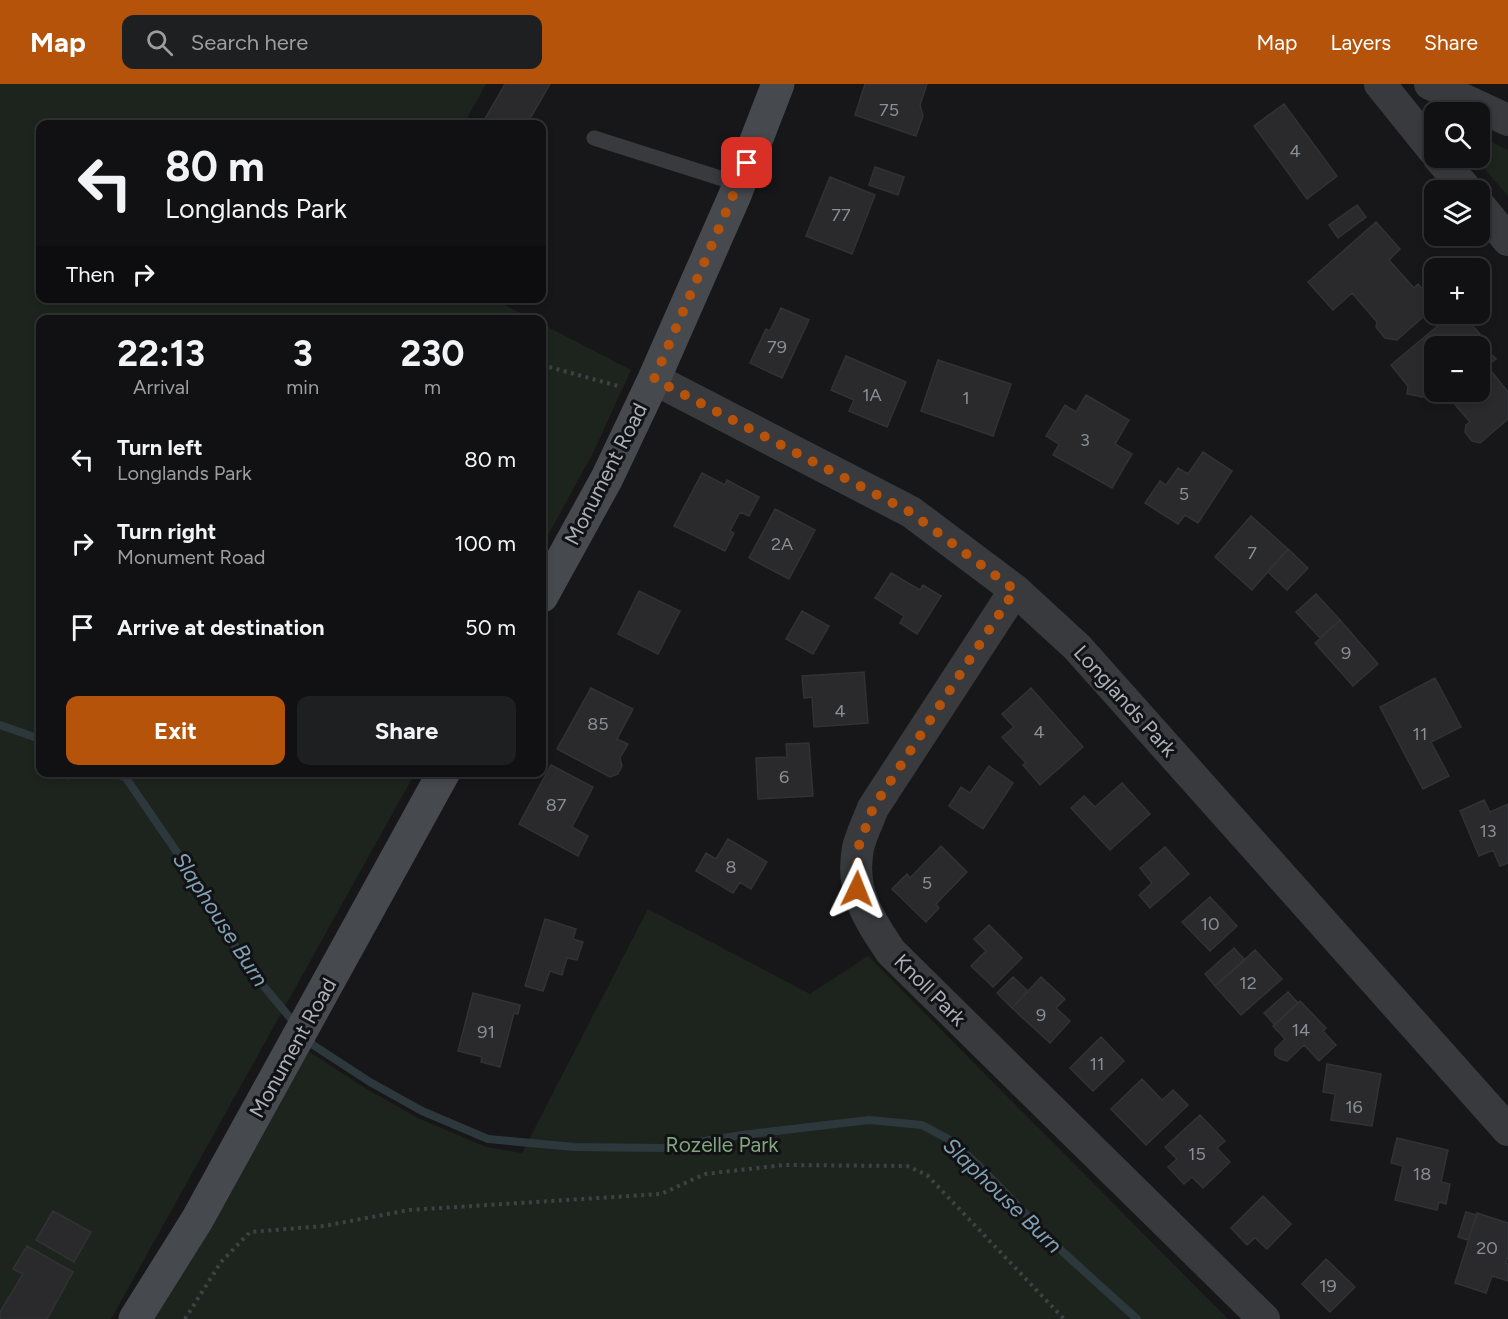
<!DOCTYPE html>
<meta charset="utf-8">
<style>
:root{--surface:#111113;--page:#1e1f21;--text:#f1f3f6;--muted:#9c9da0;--line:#303133;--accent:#b45309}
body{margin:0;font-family:Figtree,sans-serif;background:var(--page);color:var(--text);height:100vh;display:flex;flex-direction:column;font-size:22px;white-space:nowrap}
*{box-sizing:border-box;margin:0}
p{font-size:20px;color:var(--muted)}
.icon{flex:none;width:33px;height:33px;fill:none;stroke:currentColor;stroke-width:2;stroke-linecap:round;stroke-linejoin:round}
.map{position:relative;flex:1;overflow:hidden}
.panel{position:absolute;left:36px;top:231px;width:510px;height:462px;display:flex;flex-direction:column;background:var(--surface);border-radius:12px;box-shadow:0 3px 9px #0003,0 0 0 2px var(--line)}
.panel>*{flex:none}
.top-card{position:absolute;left:36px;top:36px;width:510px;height:183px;border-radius:12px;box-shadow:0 3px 9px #0003,0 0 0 2px var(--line);background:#111113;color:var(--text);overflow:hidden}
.buttons{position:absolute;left:1424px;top:18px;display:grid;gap:12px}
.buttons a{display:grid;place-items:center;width:66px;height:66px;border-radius:12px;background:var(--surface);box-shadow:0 3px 9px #0003,0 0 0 2px var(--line);font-size:30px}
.pin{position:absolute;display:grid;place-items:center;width:51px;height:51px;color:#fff;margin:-26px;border-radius:12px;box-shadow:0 3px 9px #0006}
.me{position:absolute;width:66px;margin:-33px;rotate:2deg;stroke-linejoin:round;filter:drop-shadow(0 0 4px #0008)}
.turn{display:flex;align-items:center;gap:21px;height:126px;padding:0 30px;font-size:27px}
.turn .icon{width:78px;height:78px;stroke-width:2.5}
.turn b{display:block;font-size:42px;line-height:51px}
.then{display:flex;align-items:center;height:57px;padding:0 30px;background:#0003;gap:12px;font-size:22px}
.eta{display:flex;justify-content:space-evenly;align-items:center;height:102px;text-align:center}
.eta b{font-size:36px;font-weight:700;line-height:42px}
.button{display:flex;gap:12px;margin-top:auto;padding:12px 30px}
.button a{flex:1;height:69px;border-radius:12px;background:var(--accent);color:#fff;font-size:24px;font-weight:700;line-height:69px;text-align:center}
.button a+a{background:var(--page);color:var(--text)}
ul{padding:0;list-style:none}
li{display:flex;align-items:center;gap:18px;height:84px;padding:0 30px}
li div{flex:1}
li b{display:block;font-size:22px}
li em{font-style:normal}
header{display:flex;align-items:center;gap:36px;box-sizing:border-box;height:84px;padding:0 30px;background:var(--accent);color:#fff}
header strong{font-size:28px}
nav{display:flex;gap:33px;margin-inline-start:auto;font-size:21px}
.search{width:420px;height:54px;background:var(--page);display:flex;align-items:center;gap:15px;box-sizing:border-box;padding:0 21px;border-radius:12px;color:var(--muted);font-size:22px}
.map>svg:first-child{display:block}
.green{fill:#1d241d}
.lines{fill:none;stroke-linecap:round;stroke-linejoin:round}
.stream{stroke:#2d383d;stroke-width:8}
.building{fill:#2a2a2d;stroke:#313235;stroke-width:1.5}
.path{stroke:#3e4145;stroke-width:4;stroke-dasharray:3 4.5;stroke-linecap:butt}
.service{stroke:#383a3e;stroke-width:15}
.minor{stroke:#383a3e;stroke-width:32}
.secondary{stroke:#46494e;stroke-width:33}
.route{stroke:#b45309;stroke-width:10;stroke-dasharray:0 18}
.labels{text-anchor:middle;stroke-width:6;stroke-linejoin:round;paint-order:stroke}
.number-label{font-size:18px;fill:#888e95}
.street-label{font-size:21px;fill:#a9b0b9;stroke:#121214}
.park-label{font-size:21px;fill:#82a480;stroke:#121214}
.water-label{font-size:22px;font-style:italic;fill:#80a1b4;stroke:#121214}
</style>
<header>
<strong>Map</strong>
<div class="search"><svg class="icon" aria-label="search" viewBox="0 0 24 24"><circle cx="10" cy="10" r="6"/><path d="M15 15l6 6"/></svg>Search here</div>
<nav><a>Map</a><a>Layers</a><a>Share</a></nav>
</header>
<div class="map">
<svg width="1508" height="1235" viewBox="0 0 1508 1235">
<rect width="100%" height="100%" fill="#171719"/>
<path class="green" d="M0 0H486L464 40H40V214H491L532 235 40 236V688L415 689 111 1235H0Z
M1479 52 1508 66V112L1475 74H1479Z
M542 240 631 286 593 369 542 462Z
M648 825 810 910 868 872 1228 1235H147L305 965 365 1004 418 1034 486 1063 522 1069Z"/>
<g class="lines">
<path class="stream" d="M0 641 40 655
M114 688 126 694 207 812 245 880 297 942
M306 952 313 961 370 998 422 1027 488 1055 574 1063 662 1064 742 1051 869 1036 922 1041 952 1057 979 1082 1064 1169 1137 1235"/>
</g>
<path class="building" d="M505 0H550L527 40H482Z
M865 0H927L920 21 923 32 916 52 855 31Z
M1284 20 1337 92 1307 115 1254 42Z
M875 83 904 93 898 111 869 101Z
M830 93 875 111 852 170 806 152Z
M1357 121 1366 133 1338 154 1329 141Z
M1376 138 1400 165 1389 176 1414 204 1418 200 1434 217 1429 221 1433 224 1397 256 1385 254 1376 243 1377 238 1352 209 1333 226 1308 198Z
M781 224 809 236 782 294 750 279 766 245 770 247Z
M1452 230H1462L1480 250 1469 259 1473 262H1434V294L1425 302 1423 313 1407 310 1408 302 1391 281Z
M1479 270 1484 276 1491 270 1496 275 1487 282 1508 308V335L1480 359 1472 357 1465 348 1466 341 1470 338 1452 317H1446L1439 309 1440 308H1479Z
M846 272 906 298 887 343 849 327 854 316 831 306Z
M938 276 1011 300 993 352 921 327Z
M1086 311 1129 336 1115 360 1132 370 1112 404 1053 371 1059 360 1046 352 1065 321 1076 328Z
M1203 368 1232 387 1198 439 1185 431 1178 440 1145 419 1160 397 1166 401 1178 384 1188 390Z
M702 389 725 401 727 396 759 413 749 432 740 428 730 447 734 449 725 467 674 442Z
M775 425 815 446 789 495 749 474Z
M1251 432 1288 465 1252 506 1215 473Z
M1288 465 1308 484 1287 506 1268 488Z
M891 489 920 506 923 501 941 512 917 550 900 539 904 532 875 514Z
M639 507 680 527 658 570 618 550Z
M1316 510 1340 536 1320 554 1296 528Z
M802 527 829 542 813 570 786 555Z
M1340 536 1378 580 1353 602 1315 559Z
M864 588 868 639 814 643 812 613 804 614 802 592Z
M1435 594 1461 643 1431 658 1449 692 1423 705 1380 623Z
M591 604 633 625 617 655 628 660 620 674 622 682 618 690 610 693 557 665Z
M1031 604 1083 663 1040 701 1023 681 1026 679 1002 653 1014 643 1002 630Z
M809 659 813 712 758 715 756 674 787 673 786 660Z
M551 681 593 703 572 743 588 752 578 772 519 740Z
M989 682 1013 699 983 745 949 722 961 703 970 709Z
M1122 699 1150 730 1110 766 1071 724 1084 712 1095 723Z
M1484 716 1490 728 1508 720V779L1500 782 1493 766 1479 772 1460 727Z
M728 755 767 778 751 805 740 798 733 809 696 787 706 769 716 775Z
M941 762 967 788 936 820 939 824 926 838 892 805 907 790 910 794Z
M1165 763 1189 790 1150 824 1139 811 1152 799 1140 784Z
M1210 813 1237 842 1210 867 1182 838Z
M545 835 576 845 573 855 583 858 577 876 567 874 562 891 550 887 543 907 525 902Z
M989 841 1022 874 993 903 971 882 986 867 974 855Z
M1234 864 1245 876 1215 902 1205 890Z
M1255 866 1282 895 1241 931 1215 902Z
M1013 893 1028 907 1012 924 997 909Z
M1041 893 1065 915 1056 924 1070 937 1050 959 1012 924Z
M1288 908 1298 919 1275 941 1264 929Z
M473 909 520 921 518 930 514 929 500 983 481 978 482 973 458 967Z
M1300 917 1326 944 1323 947 1336 961 1319 977 1304 961 1287 977 1280 975 1275 971V965L1285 955 1273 942Z
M1101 953 1124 977 1093 1007 1070 984Z
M1327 980 1381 990 1372 1042 1331 1036 1335 1010 1323 1008Z
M1142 995 1162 1016 1173 1006 1188 1021 1146 1061 1111 1025Z
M1200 1031 1225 1057 1217 1064 1230 1078 1203 1104 1192 1093 1184 1100 1168 1083 1177 1075 1165 1063Z
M1397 1054 1448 1066 1441 1098 1450 1100 1446 1120 1439 1118 1437 1126 1395 1116 1403 1082 1391 1079Z
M1263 1112 1291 1140 1267 1165 1255 1154 1247 1161 1231 1144Z
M53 1127 91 1148 74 1178 36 1156Z
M1466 1128 1477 1131 1468 1156 1458 1153Z
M1477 1129 1508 1139V1173L1506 1179 1508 1180V1197L1492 1192 1486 1209 1455 1199Z
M27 1162 73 1188 47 1235H0V1228L23 1190 13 1185Z
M1326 1175 1355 1203 1330 1228 1302 1200Z"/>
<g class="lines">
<path class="path" d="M542 281 618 302
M67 695 69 688
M185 1235 221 1178 250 1148 324 1142 409 1126 661 1110 705 1090 784 1081 907 1082 927 1091 1064 1235"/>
<path class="service" d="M594 54 739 100"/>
<path class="minor" d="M1380 0 1434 67
M1430 0 1508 36
M1439 74 1467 106
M1479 121 1508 156
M654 295 911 428 1015 506 1077 563 1508 1046
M1015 506 873 724C868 737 861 751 858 764 850 807 868 834 891 868L1264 1235"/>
<path class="secondary" d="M542 512 607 394 654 295 735 111 778 0
M135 1235 197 1136 444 688"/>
</g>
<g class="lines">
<path class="route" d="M747 79 654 295 910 428 1015 506 873 724 858 764 857 805"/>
</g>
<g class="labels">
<g class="number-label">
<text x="889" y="32">75</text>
<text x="1295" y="73">4</text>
<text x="841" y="137">77</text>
<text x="777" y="269">79</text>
<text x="872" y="317">1A</text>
<text x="966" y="320">1</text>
<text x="1085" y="362">3</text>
<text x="1184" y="416">5</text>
<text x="782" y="466">2A</text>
<text x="1252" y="475">7</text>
<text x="1346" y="575">9</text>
<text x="840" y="633">4</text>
<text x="598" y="646">85</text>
<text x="1039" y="654">4</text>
<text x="1420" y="656">11</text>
<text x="784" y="699">6</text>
<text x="556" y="727">87</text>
<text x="1488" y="753">13</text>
<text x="731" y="789">8</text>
<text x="927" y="805">5</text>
<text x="1210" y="846">10</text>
<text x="1248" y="905">12</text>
<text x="1041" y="937">9</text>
<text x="1301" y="952">14</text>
<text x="486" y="954">91</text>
<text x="1097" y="986">11</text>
<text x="1354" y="1029">16</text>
<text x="1197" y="1076">15</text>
<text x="1422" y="1096">18</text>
<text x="1487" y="1170">20</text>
<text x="1328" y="1208">19</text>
</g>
<g class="street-label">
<text transform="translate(606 390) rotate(-63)" y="7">Monument Road</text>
<text transform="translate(1125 617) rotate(48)" y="7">Longlands Park</text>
<text transform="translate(930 906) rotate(45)" y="7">Knoll Park</text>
<text transform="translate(293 964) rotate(-61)" y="7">Monument Road</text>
</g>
<g class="park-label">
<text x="722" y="1068">Rozelle Park</text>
</g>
<g class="water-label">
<text transform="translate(221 835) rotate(57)" y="8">Slaphouse Burn</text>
<text transform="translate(1003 1111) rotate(44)" y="8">Slaphouse Burn</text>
</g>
</g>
</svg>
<div class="buttons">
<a><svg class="icon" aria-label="search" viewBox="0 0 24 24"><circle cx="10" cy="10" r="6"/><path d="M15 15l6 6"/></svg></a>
<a><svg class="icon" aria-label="layers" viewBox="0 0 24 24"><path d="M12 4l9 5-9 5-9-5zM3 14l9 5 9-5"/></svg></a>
<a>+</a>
<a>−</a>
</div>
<div class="pin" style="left:747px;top:79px;background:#d93025"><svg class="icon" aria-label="arrive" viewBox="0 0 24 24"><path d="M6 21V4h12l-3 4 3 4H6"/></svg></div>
<svg class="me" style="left:857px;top:805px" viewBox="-20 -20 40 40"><path d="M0-17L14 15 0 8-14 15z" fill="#b45309" stroke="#fff" stroke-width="4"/></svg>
<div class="top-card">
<div class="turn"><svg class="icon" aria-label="left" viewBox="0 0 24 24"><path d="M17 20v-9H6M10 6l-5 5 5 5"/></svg><div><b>80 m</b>Longlands Park</div></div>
<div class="then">Then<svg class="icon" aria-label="right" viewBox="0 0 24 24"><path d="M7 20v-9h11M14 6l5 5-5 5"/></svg></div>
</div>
<section class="panel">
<div class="eta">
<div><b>22:13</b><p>Arrival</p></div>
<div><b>3</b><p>min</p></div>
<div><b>230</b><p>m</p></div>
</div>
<ul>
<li><svg class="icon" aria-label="left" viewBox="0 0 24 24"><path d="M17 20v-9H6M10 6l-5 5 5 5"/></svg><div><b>Turn left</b><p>Longlands Park</p></div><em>80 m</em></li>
<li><svg class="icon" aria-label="right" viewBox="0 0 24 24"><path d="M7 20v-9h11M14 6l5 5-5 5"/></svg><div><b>Turn right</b><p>Monument Road</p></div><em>100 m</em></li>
<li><svg class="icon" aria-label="arrive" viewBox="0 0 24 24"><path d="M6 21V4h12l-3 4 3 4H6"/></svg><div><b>Arrive at destination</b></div><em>50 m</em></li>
</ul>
<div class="button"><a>Exit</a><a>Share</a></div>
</section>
</div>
